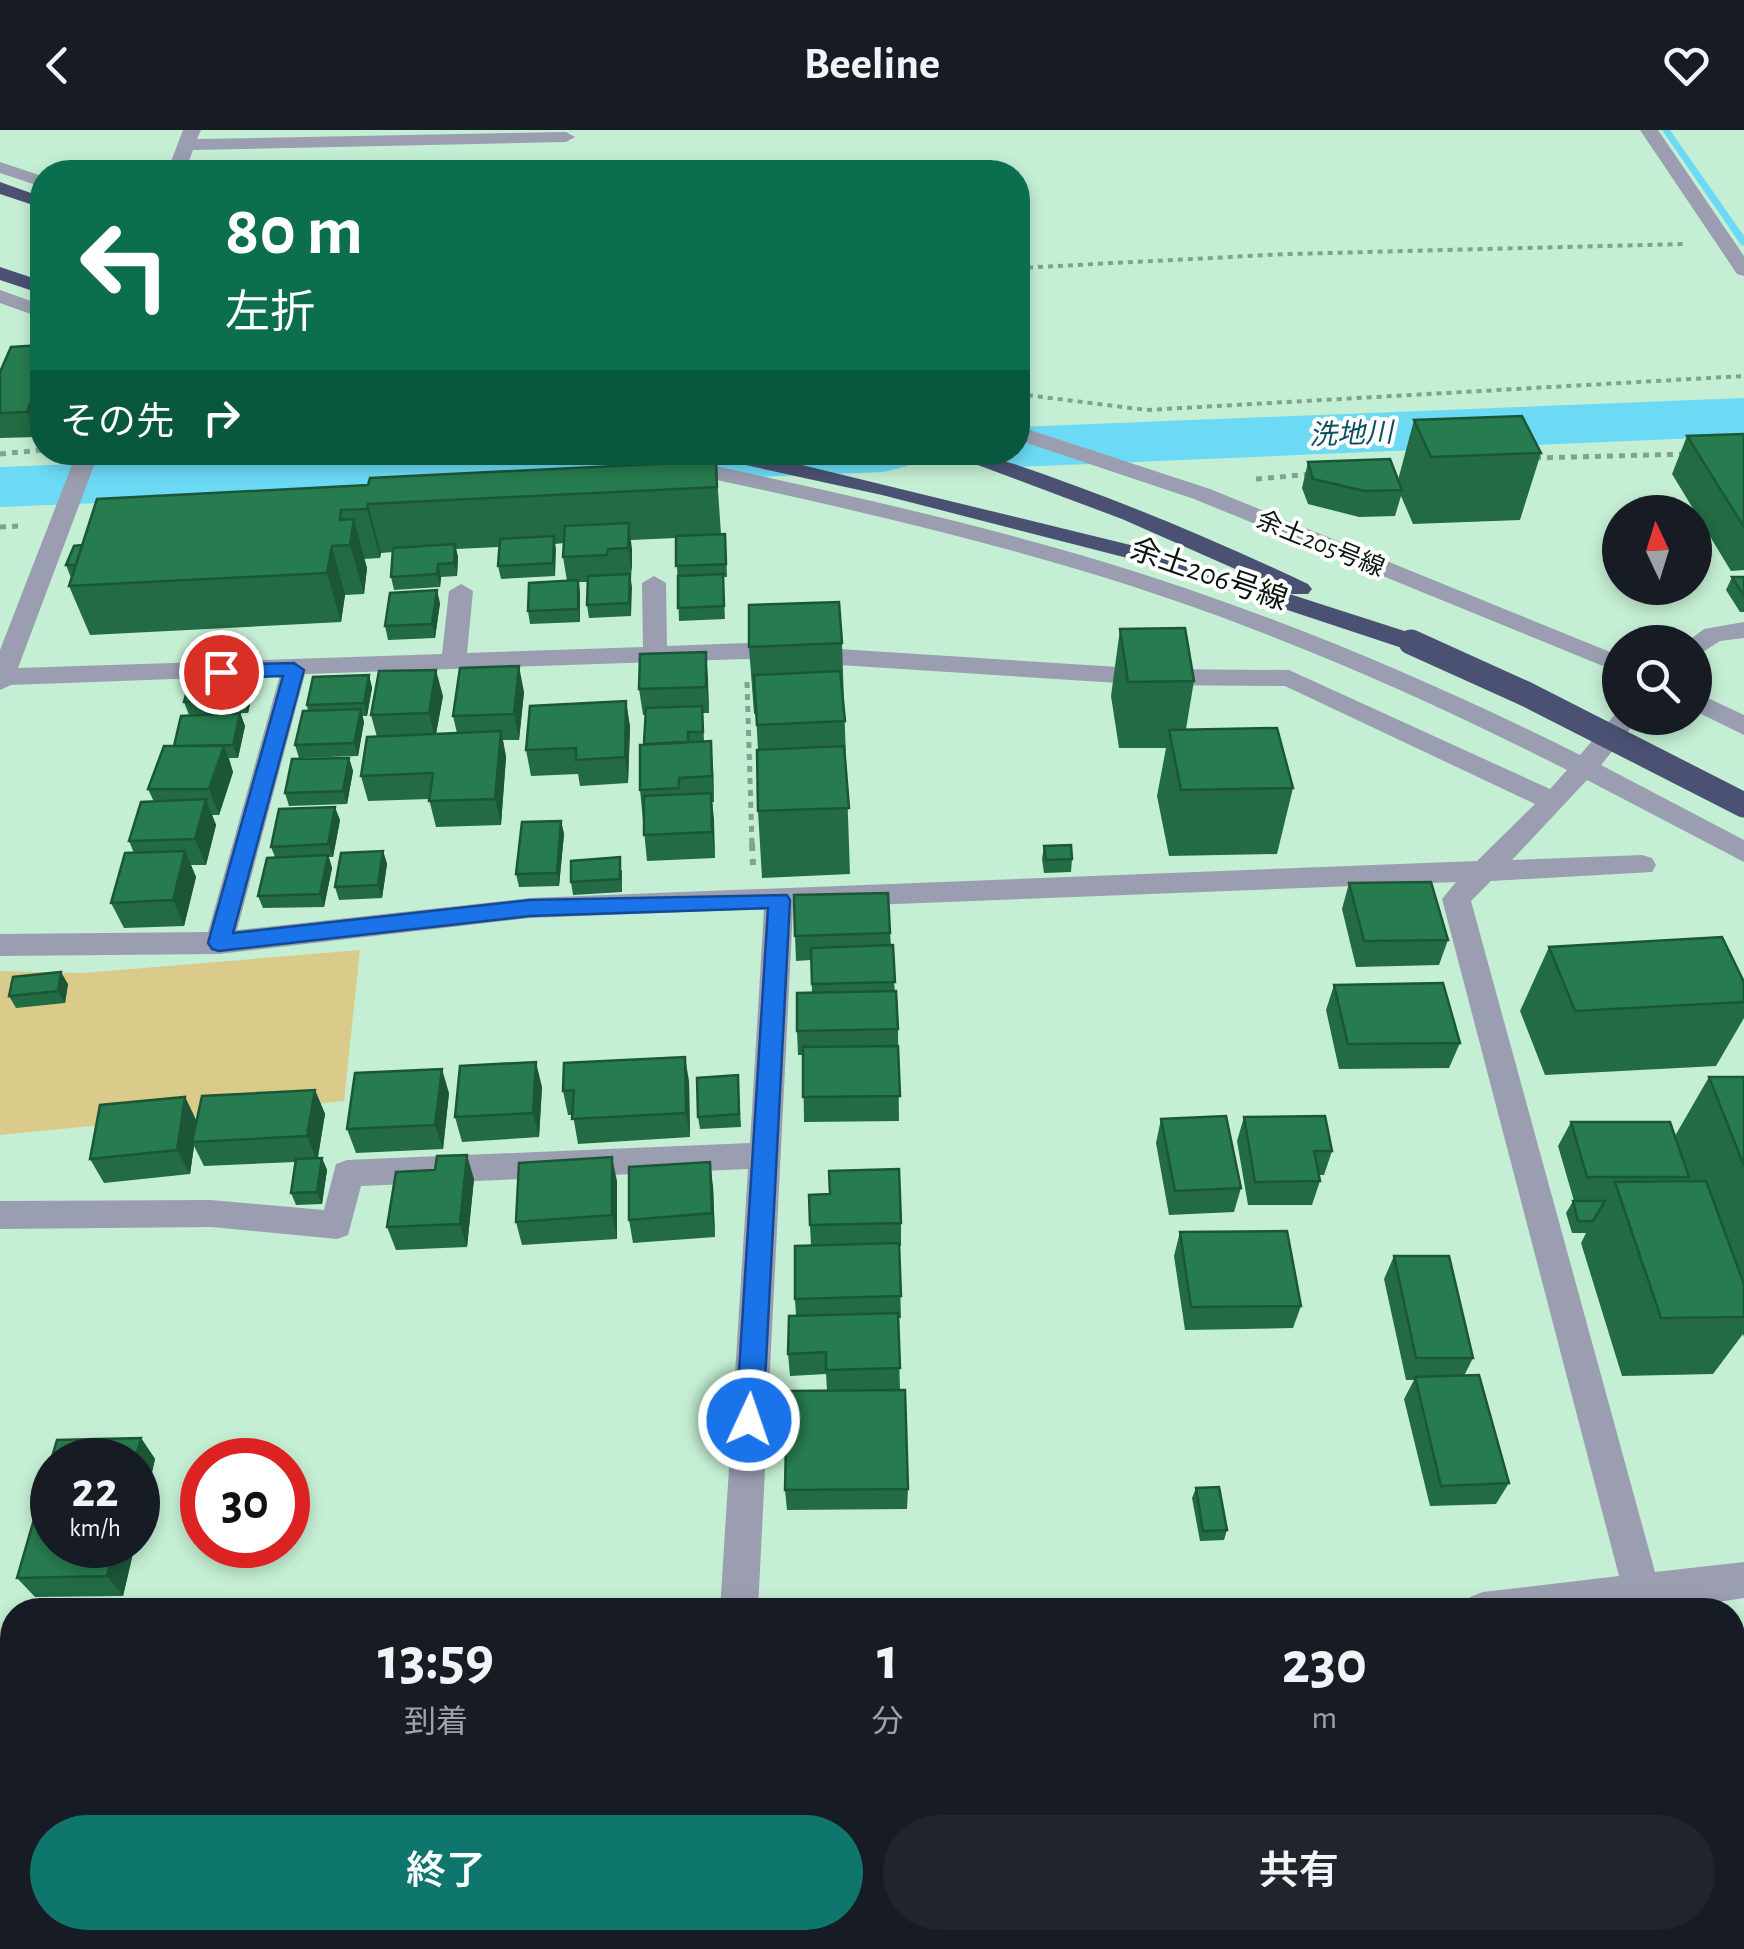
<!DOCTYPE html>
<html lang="ja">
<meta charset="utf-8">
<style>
:root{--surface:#171b24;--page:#20242c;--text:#f1f3f6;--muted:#9ea1a6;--accent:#0f766e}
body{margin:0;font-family:"Alegreya Sans","Noto Sans JP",sans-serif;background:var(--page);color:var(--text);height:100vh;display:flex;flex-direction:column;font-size:38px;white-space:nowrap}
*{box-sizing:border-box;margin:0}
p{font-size:32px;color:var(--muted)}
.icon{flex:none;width:55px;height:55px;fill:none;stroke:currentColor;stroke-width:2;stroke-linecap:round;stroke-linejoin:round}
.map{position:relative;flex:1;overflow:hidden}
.sheet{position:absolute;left:0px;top:1468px;width:1745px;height:352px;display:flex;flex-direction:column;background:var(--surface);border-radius:40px 40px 0 0;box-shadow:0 5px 15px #0003}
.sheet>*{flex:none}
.top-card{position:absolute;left:30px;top:30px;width:1000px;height:305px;border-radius:40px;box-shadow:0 5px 15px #0003;background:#0b6e4f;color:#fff;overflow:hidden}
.needle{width:65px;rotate:356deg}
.controls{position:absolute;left:1602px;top:365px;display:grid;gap:20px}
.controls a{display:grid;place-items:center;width:110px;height:110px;border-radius:50%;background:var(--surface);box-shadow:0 5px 15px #0003;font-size:50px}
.speed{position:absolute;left:30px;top:1308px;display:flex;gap:20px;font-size:50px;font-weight:700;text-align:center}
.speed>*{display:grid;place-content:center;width:130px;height:130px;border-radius:50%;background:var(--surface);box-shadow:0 5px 15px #0003;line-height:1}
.speed small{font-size:25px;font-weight:400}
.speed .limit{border:15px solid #d22;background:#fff;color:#111}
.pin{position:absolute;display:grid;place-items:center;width:85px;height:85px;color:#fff;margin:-42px;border:5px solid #fff;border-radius:50%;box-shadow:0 2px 10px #0007}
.me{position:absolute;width:110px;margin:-55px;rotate:3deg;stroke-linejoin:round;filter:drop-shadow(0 0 8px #0008)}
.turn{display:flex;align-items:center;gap:35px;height:210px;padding:0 30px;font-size:45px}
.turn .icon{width:130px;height:130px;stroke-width:2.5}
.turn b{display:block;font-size:70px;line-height:85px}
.then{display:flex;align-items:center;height:95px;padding:0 30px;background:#0003;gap:20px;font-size:38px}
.eta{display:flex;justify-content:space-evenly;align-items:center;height:170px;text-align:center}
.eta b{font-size:60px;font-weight:600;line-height:70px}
.button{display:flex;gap:20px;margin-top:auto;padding:20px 30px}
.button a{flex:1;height:115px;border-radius:60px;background:var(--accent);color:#fff;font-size:40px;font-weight:600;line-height:115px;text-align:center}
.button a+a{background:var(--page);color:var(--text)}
header{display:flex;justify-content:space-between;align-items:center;height:130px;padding:0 30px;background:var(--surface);font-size:45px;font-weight:600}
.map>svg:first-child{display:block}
.green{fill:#dacb8b}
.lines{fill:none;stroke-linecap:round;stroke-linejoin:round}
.stream{fill:#6cdaf5;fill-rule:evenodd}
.river{fill:#6cdaf5;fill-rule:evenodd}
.path-far2{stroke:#81a28d;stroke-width:4;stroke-dasharray:5 5;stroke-linecap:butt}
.path-far1{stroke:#81a28d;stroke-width:5;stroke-dasharray:6 6;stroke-linecap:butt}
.path{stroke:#81a28d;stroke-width:6;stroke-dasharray:8 8;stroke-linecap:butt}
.minor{fill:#9b9eb0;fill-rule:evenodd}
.highway{fill:#4b5173;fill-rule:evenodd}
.highway-bridge{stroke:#4b5173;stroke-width:25}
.wall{fill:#226b44}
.shaded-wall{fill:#1b5737}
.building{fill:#277c4f;stroke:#1b5737;stroke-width:2.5}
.route{fill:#1a73e8;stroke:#114b97;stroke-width:2.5}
.labels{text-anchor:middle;stroke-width:8;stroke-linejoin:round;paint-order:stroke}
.far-street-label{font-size:25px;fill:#08170e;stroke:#fff}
.far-water-label{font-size:28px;font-style:italic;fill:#0e505e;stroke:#fff}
.street-label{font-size:30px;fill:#08170e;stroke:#fff}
</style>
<header><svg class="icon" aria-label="back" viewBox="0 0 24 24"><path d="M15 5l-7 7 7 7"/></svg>Beeline<svg class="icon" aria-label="heart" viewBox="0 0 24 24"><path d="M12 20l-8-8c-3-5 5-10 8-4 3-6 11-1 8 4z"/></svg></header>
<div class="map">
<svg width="1744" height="1819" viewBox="0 0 1744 1819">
<rect width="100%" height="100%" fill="#c5efd4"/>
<path class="green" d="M360 820 344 971 0 1005V841L83 843Z"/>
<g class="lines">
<path class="stream" d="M1662 0H1670L1744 106V116L1741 115Z"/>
<path class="river" d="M1744 268V306L1018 337 995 331 989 322H1018V297Z
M364 322H917L907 336 884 342 0 377V337Z"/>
<path class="path-far2" d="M1018 138 1288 124 1686 114
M1018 264 1147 280 1744 246"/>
<path class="path-far1" d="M538 322 587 333
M0 324 42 320
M1535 328 1688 324
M1256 349 1313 344
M0 397 20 396
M747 552 752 715"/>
<path class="path" d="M752 713 753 735"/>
<path class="minor" d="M183 0H201L197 9 566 2 575 7 566 12 193 20 185 42H167Z
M1640 0H1658L1744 126V146L1737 144Z
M0 32 42 46V57L0 43Z
M674 35 680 36 683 42H665L668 36Z
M0 160 42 175V188L0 173Z
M1018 296 1210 359 1620 526V543L1194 369 1018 310Z
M77 322H99L18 538 442 524 449 461 461 454 473 461 467 523 643 517 642 453 654 446 666 453 667 516 746 513 1150 539 1289 540 1550 659 1567 640C1412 561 1250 491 1083 441 930 395 774 362 618 329L607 322H651C802 355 954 387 1101 431 1266 481 1426 548 1580 625L1617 582 1620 581V588H1639L1601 635 1744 710V732L1587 650 1512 730 1642 725 1652 728 1656 735 1652 742 1491 751 1471 771 1655 1442 1744 1432V1468L1666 1480H1464L1470 1467 1483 1462 1619 1446 1442 769 1456 752 793 778 758 1480H720L748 1039 361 1056 348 1105 337 1109 211 1097 0 1099V1071L211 1070 324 1080 336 1034 347 1030 750 1013 764 779 530 788 219 824 0 826V804L208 802 280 545 11 555 0 560V520ZM746 529 1150 555 1285 556 1535 674 1477 731 530 768 237 800 305 544Z
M1744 492V508L1720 511 1695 527V512H1687L1704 499Z
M1695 562 1744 585V605L1695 581Z
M0 1542H12V1580H0Z
M1732 1627 1744 1632V1685L1732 1680Z
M838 1808H880V1819H838Z"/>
<path class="highway" d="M0 52 42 67V78L0 64Z
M0 137 42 151V164L0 150Z
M706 322H749L1159 422 1420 506 1423 512 1420 518H1402L1143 432 882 365 709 327Z
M943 322C990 322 1032 340 1076 356 1155 385 1232 418 1308 454L1312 459 1308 464H1292L1122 389Z"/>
<path class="highway-bridge" d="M1411 512 1524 563 1744 675"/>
</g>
<path class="wall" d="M42 215V294L38 307 0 308V242Z
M1414 290 1541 323 1520 390 1413 394 1401 366 1395 386 1359 387 1308 374 1302 358 1308 332 1398 350Z
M1744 304V440L1731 441 1672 344 1687 306Z
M716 331 721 404 726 417 727 447H723L725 489 679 491 676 408 631 410V486L589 488 587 475 588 452H579L580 463V492L530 494 528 481 567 451 563 427 564 413 555 414V446L501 449 498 436 499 417 456 419 458 427 457 446 441 447 440 457 394 460 391 447 393 422 381 423 380 428 364 429 367 438 364 464 345 465 341 492 90 505 69 456 71 448 66 435 82 415 368 355Z
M1732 447H1744V482H1740L1726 460Z
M440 473 435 508 388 510 385 496Z
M1120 499 1194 551 1186 599 1293 658 1277 724 1169 726 1157 666 1166 618H1119L1111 566Z
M842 513 850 744 762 748 758 681V620L756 584H754L749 517Z
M706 522 709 583H703L704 612 713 637 714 672H712L715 728 647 731 640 660 645 585H643L639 559Z
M250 544 254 557 248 583H240L245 596 238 628H229L233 642 219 685H212L216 695 206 735H191L196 747 184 796 124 798 111 773 134 723 129 711 154 672 148 659 174 616 189 585 184 572Z
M369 545 372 558 367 586H362L364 592 358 626 299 628 295 615 308 581 307 575Z
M524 562 519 610H503L506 627 501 695 436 697 429 669 368 671 361 646 377 607 371 585 443 566 436 604 457 603 453 586Z
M626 571 630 597 628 653 580 656 578 644 531 646 526 620Z
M349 628 353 641 347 674 289 676 285 663Z
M340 690 333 727H329L332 738 324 777 263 778 258 766 275 727 271 717Z
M561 691 564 704 559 756 519 757 516 744Z
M1044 716 1072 729 1071 742 1044 743 1042 729Z
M383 721 387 734 382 768 339 770 335 757Z
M622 740V762L573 765 571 752Z
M1349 753 1448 810 1439 835 1356 837 1342 779Z
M890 803 898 899 899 991 804 992 803 925H798L797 901 812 862 811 830 796 831 795 806Z
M1549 817 1744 852V888L1716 936 1545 945 1520 881Z
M68 854 65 873 16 878 9 866Z
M1334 855 1460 913 1449 938 1339 939 1326 880Z
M738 945 741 997 700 999 698 987Z
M1709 947H1744V1207L1743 1204 1713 1244 1622 1246 1581 1113 1586 1103H1572L1566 1083 1573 1071H1574L1558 1016 1571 992 1675 1006Z
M689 951 690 1007 578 1014 573 985H568L563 961Z
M542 957 539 1007 462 1012 455 987Z
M315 960 325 984 318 1028H322L327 1040 322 1074 296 1075 291 1063 295 1032 204 1036 194 1016 190 1044 104 1053 90 1029 185 967 196 990Z
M449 963 443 1019 356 1023 347 999Z
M1244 987 1332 1021 1324 1045H1319L1320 1051 1312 1075H1248L1237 1011Z
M1161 989 1241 1058 1234 1082 1169 1085 1156 1013Z
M474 1049 467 1117 396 1120 387 1097Z
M617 1051V1109L522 1115 516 1092Z
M713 1056 715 1107 633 1113 629 1090Z
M901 1093V1116H899L901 1188H898L900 1260 908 1359 907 1379 787 1380 785 1360 827 1261 826 1244 790 1246 788 1224 796 1186 795 1169 811 1116 810 1095Z
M1180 1102 1301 1176 1293 1198 1185 1200 1174 1126Z
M1394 1126 1473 1228 1464 1246 1509 1353 1496 1374 1430 1376 1404 1269 1414 1250H1406L1384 1149Z
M141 1308 155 1329 143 1381H138V1330H52V1415L134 1419 123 1466 35 1467 17 1448 57 1310Z
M1196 1358 1227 1400 1224 1410 1200 1411 1192 1368Z"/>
<path class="shaded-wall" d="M42 243V294L38 307 27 282Z
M368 374 381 423 380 428 367 379Z
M354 389 367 438 364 464 350 415Z
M629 393 632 419V444L628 418Z
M554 406 556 419 555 446 553 433Z
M455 414 458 427 457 446 454 433Z
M332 416 345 465 341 492 327 443Z
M438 434 441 447 440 457 437 444Z
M630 444 632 457 631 486 629 473Z
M578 450 580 463V492L578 479Z
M437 460 440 473 435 508 432 494Z
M706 522 708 548 709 583 706 557Z
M519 536 524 562 519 610 514 584Z
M436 540 443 566 435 609 429 583Z
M250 544 254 557 248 583 244 570Z
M369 545 372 558 367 586 364 573Z
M626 571 630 597 628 653 625 627Z
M361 579 364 592 358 626 354 613Z
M240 583 245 596 238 628 233 615Z
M501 601 506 627 501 695 495 669Z
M711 611 713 637 714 672 712 646Z
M224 616 233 642 219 685 209 659Z
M349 628 353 641 347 674 343 661Z
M711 663 714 689 715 728 712 702Z
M206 669 216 695 206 735 195 709Z
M335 677 340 690 333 727 328 714Z
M561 691 564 704 559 756 557 743Z
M185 721 196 747 184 796 173 770Z
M383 721 387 734 382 768 378 755Z
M328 725 332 738 324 777 320 764Z
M61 842 68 854 65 873 58 861Z
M685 927 689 951 690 1007 686 983Z
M536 932 542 957 539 1007 533 983Z
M442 939 449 963 443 1019 435 995Z
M315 960 325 984 317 1030 307 1006Z
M185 967 197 992 192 1012 194 1016 190 1044 177 1020Z
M467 1025 474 1049 467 1117 460 1094Z
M612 1027 617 1051V1109L612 1085Z
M322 1028 327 1040 322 1074 317 1062Z
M710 1032 713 1056 715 1107 712 1083Z
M141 1308 155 1329 143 1381 138 1374V1330H135Z
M115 1415H131L134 1419 123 1466 107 1446Z
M358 1808H372L370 1819H356Z"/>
<path class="building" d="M42 215V243L27 282 0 283V242L11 217Z
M1522 286 1541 323 1431 327 1414 290Z
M1744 304V397L1687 306Z
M1390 329 1402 360 1365 361 1313 349 1308 332Z
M716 331 717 357 368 374 367 379 341 380 340 390 354 389 350 415 332 416 327 443 69 456 97 369 368 355 370 348Z
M629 393 628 418 608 419 607 425 563 427 565 396Z
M725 404 726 434 676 436V406Z
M554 406 553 433 498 436 500 409Z
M455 414 454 433 438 434 437 444 391 447 393 418Z
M82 415 76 435H66L74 416Z
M630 444 629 473 587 475 588 446Z
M723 444 724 476 678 478V446Z
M1732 447H1744V466Z
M578 450V479L528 481 529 453Z
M437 460 432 494 385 496 390 463Z
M839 472 842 513 749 517V475Z
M1185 498 1194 551 1128 552 1120 499Z
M706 522V557L639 559 640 524Z
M519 536 514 584 453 586 460 538Z
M436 540 429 583 371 585 379 541Z
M840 541 845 591 757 595 754 545Z
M250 544 244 570 184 572 191 546Z
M369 545 364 573 307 575 313 547Z
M626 571 625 627 576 630V618L526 620 530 576Z
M702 576 703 602H688V612L644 614 646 578Z
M361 579 354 613 295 615 303 581Z
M240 583 233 615 174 616 181 586Z
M1277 598 1293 658 1181 660 1169 600Z
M501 601 495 669 429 671 433 643 361 646 367 607Z
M711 611 712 646 679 648V658L640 660V615Z
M164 616H224L209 659H148Z
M844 616 849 678 758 681 757 620Z
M349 628 343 661 285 663 292 629Z
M711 663 712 702 644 705V666Z
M206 669 195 709 129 711 141 672Z
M335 677 328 714 271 717 279 679Z
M561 691 557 743 516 744 522 692Z
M1071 715 1072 729 1046 730 1044 716Z
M185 721 173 770 111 773 125 723Z
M383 721 378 755 335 757 341 723Z
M328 725 320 764 258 766 267 728Z
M620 727V749L571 752V731Z
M1431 752 1448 810 1364 811 1349 753Z
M888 763 890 803 795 806 794 765Z
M1722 807 1744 852V872L1575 881 1549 817Z
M893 815 895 852 812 854 811 818Z
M61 842 58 861 9 866 13 847Z
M1443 853 1460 913 1348 914 1334 855Z
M896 861 898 899 797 901V863Z
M898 916 900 966 803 967V917Z
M685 927 686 983 572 989 574 960 563 961 564 933Z
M536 932 533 983 455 987 460 936Z
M442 939 435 995 347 999 355 943Z
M738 945 739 984 698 987 697 948Z
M1709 947H1744V1036Z
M315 960 307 1006 192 1012 202 966Z
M185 967 177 1020 90 1029 100 975Z
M1226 986 1241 1058 1175 1061 1161 989Z
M1325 986 1332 1021H1314L1320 1051 1255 1052 1244 987Z
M1571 992H1670L1689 1047H1587Z
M467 1025 460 1094 387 1097 396 1042 435 1040 437 1026Z
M612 1027V1085L516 1092 519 1033Z
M322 1028 317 1062 291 1063 296 1029Z
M710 1032 712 1083 629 1090V1037Z
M899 1039 901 1093 810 1095 809 1065 830 1064 829 1041Z
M1706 1051 1744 1154V1187L1661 1188 1615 1052Z
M1573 1071H1605L1593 1091H1578Z
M1287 1101 1301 1176 1191 1177 1180 1102Z
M899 1113 901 1166 795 1169V1116Z
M1394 1126H1449L1473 1228H1416Z
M898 1183 900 1238 826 1240V1222L788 1224 789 1186Z
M1479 1245 1509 1353 1441 1356 1415 1247Z
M905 1260 908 1359 785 1360 787 1261Z
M141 1308 135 1330H52V1415H115L107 1446 17 1448 57 1310Z
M1219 1357 1227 1400 1203 1401 1196 1358Z
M286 1808H358L356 1819H233L284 1817Z"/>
<path class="route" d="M294 533 304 540 233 803 530 770 787 765 790 770 763 1290 759 1299 749 1303 740 1299 736 1290 768 778 530 786 219 821 212 819 208 813 283 546 221 548 212 542 221 535Z"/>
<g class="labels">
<g class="far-street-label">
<text transform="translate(1321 413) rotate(22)" y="9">余土205号線</text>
</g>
<g class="far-water-label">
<text transform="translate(1351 303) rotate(-2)" y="10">洗地川</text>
</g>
<g class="street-label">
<text transform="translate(1209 444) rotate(19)" y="10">余土206号線</text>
</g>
</g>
</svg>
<div class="controls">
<a><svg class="needle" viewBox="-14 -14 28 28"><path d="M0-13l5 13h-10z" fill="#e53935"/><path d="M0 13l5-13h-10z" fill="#9ea1a6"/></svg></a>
<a><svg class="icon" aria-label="search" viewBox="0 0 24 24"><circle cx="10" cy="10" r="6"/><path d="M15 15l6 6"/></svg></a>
</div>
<div class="speed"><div>22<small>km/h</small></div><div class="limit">30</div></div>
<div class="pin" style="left:221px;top:542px;background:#d93025"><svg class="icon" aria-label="arrive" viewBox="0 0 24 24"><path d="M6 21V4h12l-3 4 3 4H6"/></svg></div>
<svg class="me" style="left:749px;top:1290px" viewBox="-20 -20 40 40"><circle r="17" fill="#1a73e8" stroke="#fff" stroke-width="3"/><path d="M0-11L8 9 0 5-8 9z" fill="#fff"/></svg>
<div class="top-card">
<div class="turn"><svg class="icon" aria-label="left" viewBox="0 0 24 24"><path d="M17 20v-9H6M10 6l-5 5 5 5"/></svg><div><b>80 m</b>左折</div></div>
<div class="then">その先<svg class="icon" aria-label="right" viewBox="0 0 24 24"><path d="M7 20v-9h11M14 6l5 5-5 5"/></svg></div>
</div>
<section class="sheet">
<div class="eta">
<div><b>13:59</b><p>到着</p></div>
<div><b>1</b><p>分</p></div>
<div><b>230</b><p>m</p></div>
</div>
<div class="button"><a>終了</a><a>共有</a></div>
</section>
</div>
